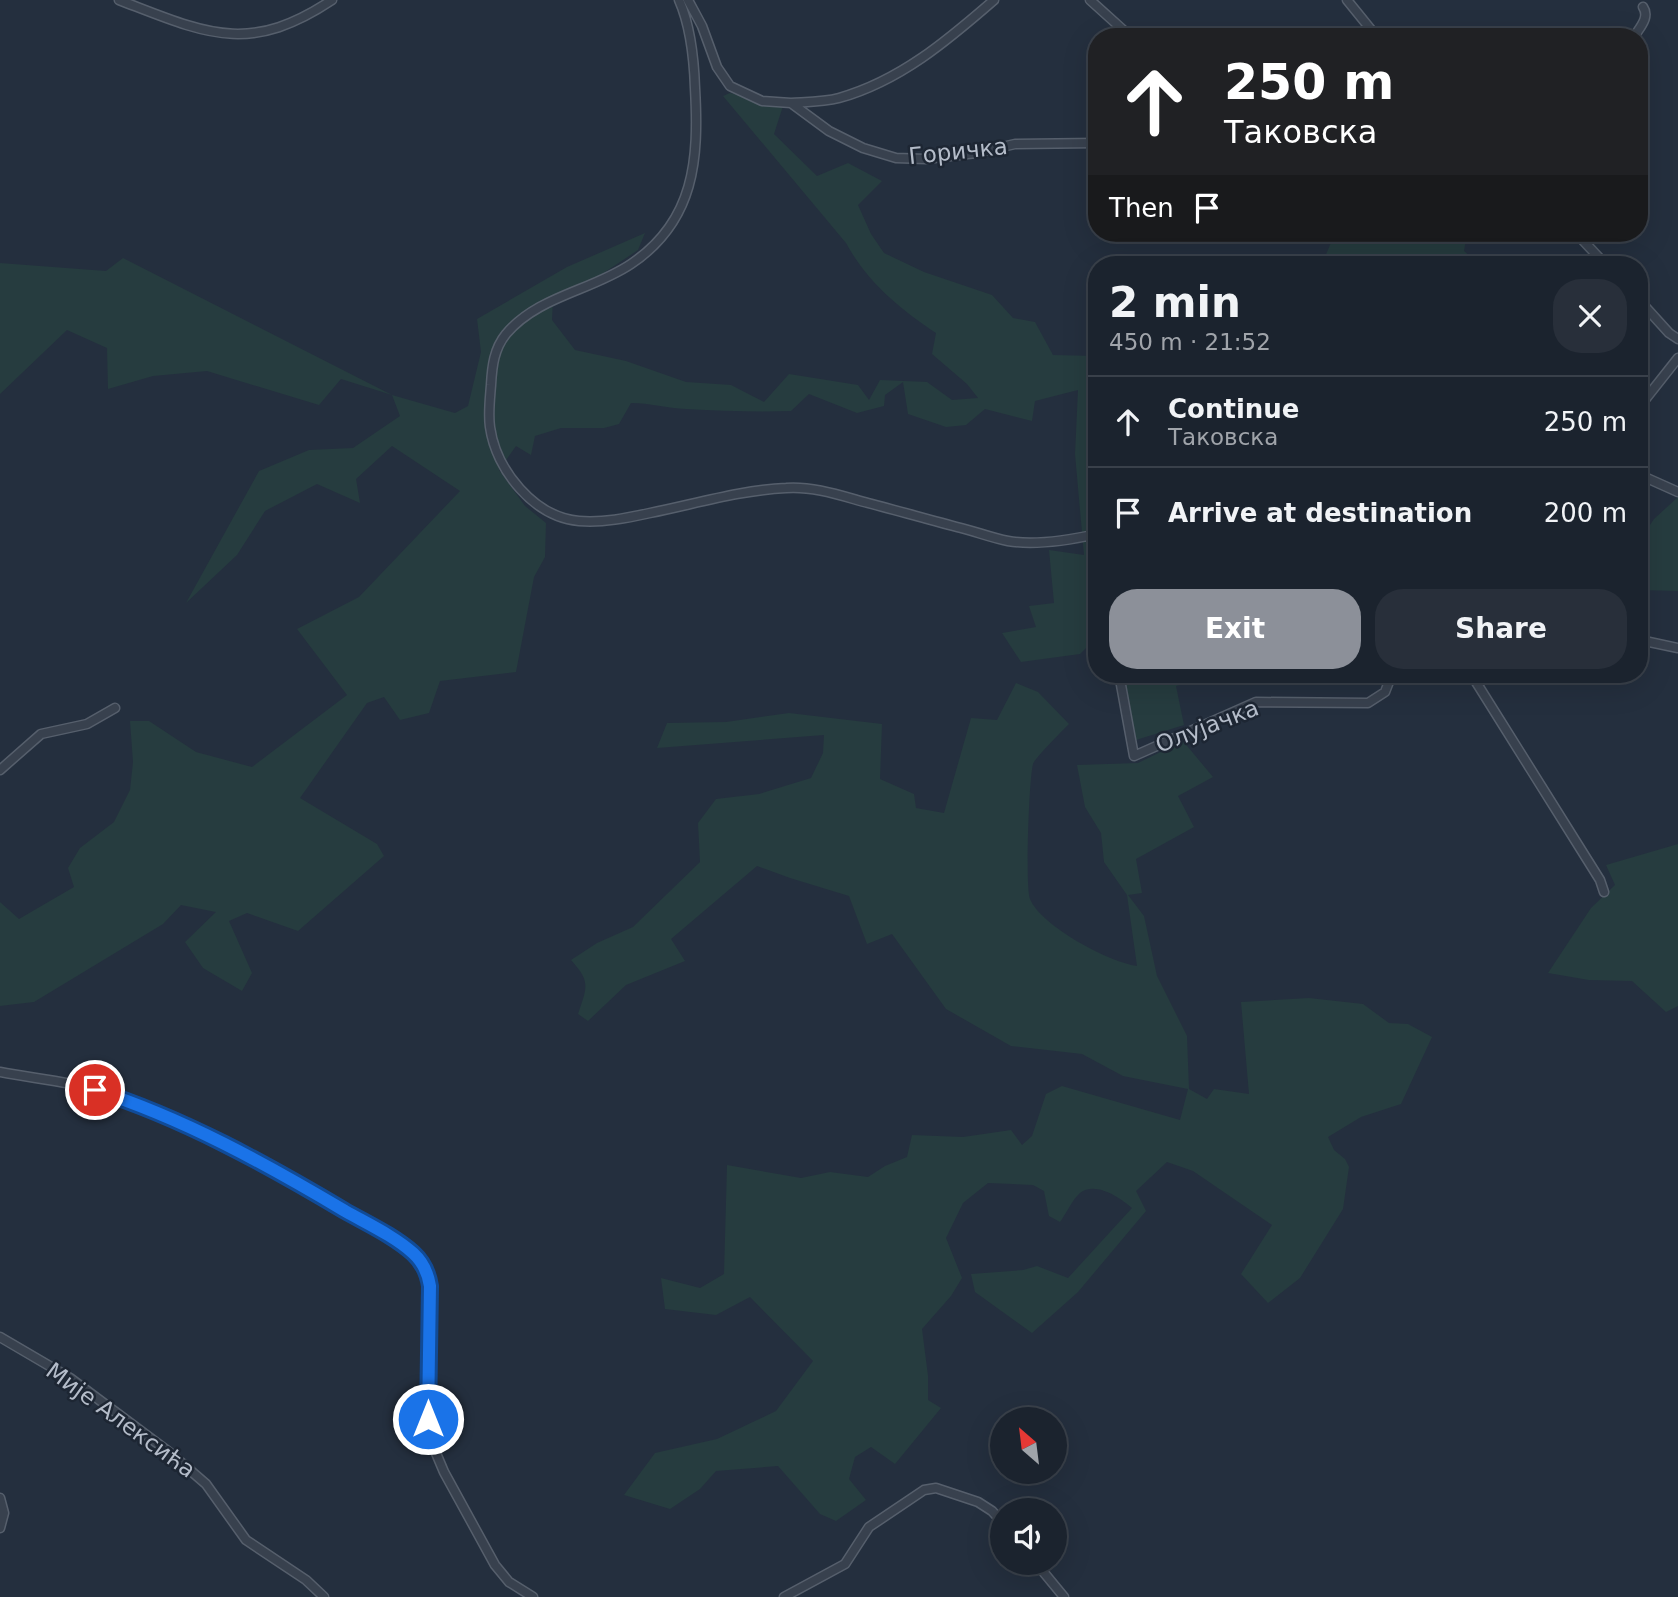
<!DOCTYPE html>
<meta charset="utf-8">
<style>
:root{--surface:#1b232e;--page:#282f3a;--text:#f1f3f6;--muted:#a0a4aa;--line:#39404a;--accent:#8c9099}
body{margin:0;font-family:"DejaVu Sans",sans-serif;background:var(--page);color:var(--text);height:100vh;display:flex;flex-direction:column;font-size:26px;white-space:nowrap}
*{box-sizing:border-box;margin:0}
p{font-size:23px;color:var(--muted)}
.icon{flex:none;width:38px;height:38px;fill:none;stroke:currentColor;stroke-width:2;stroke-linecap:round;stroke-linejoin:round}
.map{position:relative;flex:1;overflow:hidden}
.panel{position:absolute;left:1088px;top:256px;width:560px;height:427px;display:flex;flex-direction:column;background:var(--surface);border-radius:28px;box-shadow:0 7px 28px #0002,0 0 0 2px var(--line)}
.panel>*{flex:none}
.top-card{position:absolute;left:1088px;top:28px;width:560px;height:214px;border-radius:28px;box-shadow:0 7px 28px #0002,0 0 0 2px var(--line);background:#202124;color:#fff;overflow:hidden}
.needle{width:46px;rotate:332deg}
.tools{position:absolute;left:990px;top:1407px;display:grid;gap:14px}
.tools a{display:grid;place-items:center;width:77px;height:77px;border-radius:50%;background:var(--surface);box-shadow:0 7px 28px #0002,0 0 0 2px var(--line);font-size:35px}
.pin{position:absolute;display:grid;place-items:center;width:60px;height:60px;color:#fff;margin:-30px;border:4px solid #fff;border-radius:50%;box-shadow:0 2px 7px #0007}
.me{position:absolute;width:77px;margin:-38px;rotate:0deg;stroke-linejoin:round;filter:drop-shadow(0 0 5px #0008)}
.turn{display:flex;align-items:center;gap:24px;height:147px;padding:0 21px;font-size:32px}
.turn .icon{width:91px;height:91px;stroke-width:2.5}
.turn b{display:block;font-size:49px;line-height:60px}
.then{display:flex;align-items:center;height:66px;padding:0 21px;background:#0003;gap:14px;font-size:26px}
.round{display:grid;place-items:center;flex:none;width:74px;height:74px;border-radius:28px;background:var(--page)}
.headline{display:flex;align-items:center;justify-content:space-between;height:119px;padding:0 21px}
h1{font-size:42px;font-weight:600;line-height:52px}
.cta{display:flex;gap:14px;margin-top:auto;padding:14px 21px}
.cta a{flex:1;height:80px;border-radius:28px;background:var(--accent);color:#fff;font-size:28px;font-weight:600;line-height:80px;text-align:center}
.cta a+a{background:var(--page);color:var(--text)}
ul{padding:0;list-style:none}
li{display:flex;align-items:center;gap:21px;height:91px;padding:0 21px;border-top:2px solid var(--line)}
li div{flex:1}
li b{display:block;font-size:26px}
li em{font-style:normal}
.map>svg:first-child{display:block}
.green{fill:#263c3f}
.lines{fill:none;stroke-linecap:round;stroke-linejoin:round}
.minor-casing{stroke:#565f6c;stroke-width:11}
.minor{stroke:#38414e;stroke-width:8}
.route-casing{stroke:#114b97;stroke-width:18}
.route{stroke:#1a73e8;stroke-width:12}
.labels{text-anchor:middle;stroke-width:5;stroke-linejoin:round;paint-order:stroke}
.street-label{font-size:23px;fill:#b4bcc9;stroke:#1d2633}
</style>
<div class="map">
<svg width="1678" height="1597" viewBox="0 0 1678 1597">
<rect width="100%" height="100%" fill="#242f3e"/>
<path class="green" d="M730 93 783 106 774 134 817 176 848 163 882 181 858 205 871 234 884 253 924 272 992 295 1013 318 1035 322 1053 355 1097 356V637L1080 654 1021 662 1002 633 1036 627 1029 606 1054 603 1049 550 1084 555 1075 454 1078 390 1035 401 1032 421 985 409 966 425 946 427 908 414 903 382 885 395 884 406 857 413 809 394 791 411C756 412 721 411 686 409 667 408 650 403 631 403L619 424 604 428H561L535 436 531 455 516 446 499 470 525 506 546 523 545 557 534 577 516 672 440 681 429 713 400 720 384 697 367 703 300 798 377 844 384 856 298 931 247 913 229 921 252 973 242 991 203 968 185 942 216 912 181 905 163 924 34 1002 0 1006V902L19 919 74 887 68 868 80 848 114 822 130 790 133 762 130 721H149L196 752 252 767 347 695 297 629 359 597 460 491 392 446 356 479 360 503 317 484 265 511 237 555 186 603 259 471 309 450 353 448 400 416 392 395 341 379 319 405 207 371 153 376 108 389 107 348 67 330 0 394V263L106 271 123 258 392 395 455 413 468 406 481 352 477 319 567 267 645 233 638 250 587 284 553 298 552 320 575 350 626 361 686 382 731 385 764 402 789 374 858 385 869 400 880 380 927 382 952 400 978 398 967 384 932 354 936 333C900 309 867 282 846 243L723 96Z
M1335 233H1467L1464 251 1479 264H1322Z
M1678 497V591L1640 590V540L1654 519Z
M1124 674H1200L1199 680 1176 686 1184 725 1136 740Z
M1016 683 1038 692 1069 724C1062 731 1035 758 1033 764 1029 778 1025 887 1030 899 1041 926 1109 962 1137 966L1127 895 1104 862 1101 833 1085 807 1077 765 1138 763 1183 741 1213 777 1178 796 1194 827 1136 859 1142 893 1128 895 1144 916 1157 976 1187 1036 1189 1089 1207 1099 1214 1089 1249 1094 1241 1002 1309 998 1363 1004 1389 1023 1408 1024 1432 1037 1401 1104 1361 1117 1328 1137 1334 1150 1345 1159 1349 1167 1343 1209 1300 1278 1268 1303 1241 1274 1272 1225 1193 1171 1167 1162 1136 1191 1146 1211 1078 1292 1032 1333 975 1292 971 1274 1023 1270 1037 1266 1068 1278 1132 1208C1120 1198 1096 1181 1080 1193 1072 1200 1066 1214 1060 1222L1049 1216 1044 1191 1033 1185 988 1183 963 1203 946 1238 962 1278 951 1296 922 1329 928 1376V1400L941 1408 895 1464 871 1447 855 1457 849 1479 866 1500 836 1521 820 1514 778 1466 716 1471 700 1489 670 1509 624 1495 655 1453 717 1439 776 1411 813 1361 750 1297 716 1315 665 1309 661 1278 700 1288 724 1274 727 1165 801 1178 830 1172 868 1177 885 1166 907 1157 912 1135 963 1137 1011 1130 1022 1145 1032 1136 1046 1094 1062 1086 1180 1120 1188 1089 1123 1076 1082 1054 1011 1046 946 1009 892 934 867 944 849 896 790 878 757 866 671 939 685 961 626 985 588 1021 578 1014C587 987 591 982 571 960L597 943 633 927 700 862 698 823 716 799 759 794 811 778 823 753 824 735 657 748 667 723 726 722 789 713 882 724 880 779 914 794 916 808 944 813 971 718 997 720Z
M1678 844V1006L1666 1012 1632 981 1589 980 1548 973 1591 908 1615 885 1606 865Z"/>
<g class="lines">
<defs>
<path id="minor" d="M119 0C205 33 248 56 332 0
M679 0C691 27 694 59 695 88 699 159 695 221 631 264 591 291 538 296 506 334 494 349 492 366 491 385 490 398 488 414 490 427 496 470 534 517 579 521 603 523 627 518 650 513 695 504 741 490 786 488 814 486 842 496 868 503 899 511 930 520 961 528 977 532 992 538 1008 541 1036 546 1070 540 1097 534
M688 0 702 26 717 67 730 86 762 101 791 103 829 131 863 148 896 158 926 159 976 153 1015 144 1097 143
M1090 0 1131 37
M1347 0 1377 37
M1634 37C1640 27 1650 17 1643 7
M791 103C806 102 824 102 839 98 900 81 948 40 994 0
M1576 233 1605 264
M1640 301 1669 333 1678 339
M1640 406 1678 358
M1640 475 1678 492
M1093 535 1097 559
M1640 640 1678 648
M1119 674 1134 756 1256 702 1368 703 1385 692 1392 674
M1471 674 1600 880 1604 892
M0 770 41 734 87 724 115 708
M0 1072C36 1079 70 1081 105 1093 189 1122 269 1166 345 1211 368 1224 394 1236 413 1253 423 1262 428 1273 430 1286L428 1411 433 1446 444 1472 495 1565 509 1582 533 1597
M0 1337 70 1378 169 1452 206 1484 246 1540 306 1580 324 1597
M0 1498 4 1513 0 1528
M1036 1563 1064 1597
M784 1597 845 1564 869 1527 924 1490 936 1488 978 1502 992 1511 1003 1523"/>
</defs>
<use href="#minor" class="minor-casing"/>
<use href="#minor" class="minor"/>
</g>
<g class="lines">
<defs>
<path id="route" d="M95 1090C183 1118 266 1164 345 1211 368 1224 394 1236 413 1253 423 1262 428 1273 430 1286L428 1419"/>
</defs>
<use href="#route" class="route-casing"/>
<use href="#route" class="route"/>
</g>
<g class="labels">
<g class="street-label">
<text transform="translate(958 151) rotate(-6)" y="8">Горичка</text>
<text transform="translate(1207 726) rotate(-21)" y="8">Олујачка</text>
<text transform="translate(121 1420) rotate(36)" y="8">Мије Алексића</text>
</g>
</g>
</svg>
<div class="tools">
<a><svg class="needle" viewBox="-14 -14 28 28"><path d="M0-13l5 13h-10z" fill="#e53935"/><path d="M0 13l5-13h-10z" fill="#a0a4aa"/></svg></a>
<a><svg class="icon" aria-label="sound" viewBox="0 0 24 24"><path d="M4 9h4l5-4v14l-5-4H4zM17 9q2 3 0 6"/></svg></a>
</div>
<div class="pin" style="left:95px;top:1090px;background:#d93025"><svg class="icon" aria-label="arrive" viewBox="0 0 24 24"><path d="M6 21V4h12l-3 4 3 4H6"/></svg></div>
<svg class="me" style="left:428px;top:1419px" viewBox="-20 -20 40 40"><circle r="17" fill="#1a73e8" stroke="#fff" stroke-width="3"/><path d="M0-11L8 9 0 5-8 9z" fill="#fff"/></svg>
<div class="top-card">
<div class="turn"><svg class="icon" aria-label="ahead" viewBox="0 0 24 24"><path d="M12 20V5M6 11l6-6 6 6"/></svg><div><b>250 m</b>Таковска</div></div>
<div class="then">Then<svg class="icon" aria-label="arrive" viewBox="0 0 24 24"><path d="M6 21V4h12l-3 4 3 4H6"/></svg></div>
</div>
<section class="panel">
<div class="headline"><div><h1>2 min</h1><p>450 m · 21:52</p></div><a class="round"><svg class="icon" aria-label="close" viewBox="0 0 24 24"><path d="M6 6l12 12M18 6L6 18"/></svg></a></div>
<ul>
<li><svg class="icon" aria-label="ahead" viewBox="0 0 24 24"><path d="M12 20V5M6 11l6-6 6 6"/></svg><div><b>Continue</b><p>Таковска</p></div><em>250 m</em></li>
<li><svg class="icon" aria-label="arrive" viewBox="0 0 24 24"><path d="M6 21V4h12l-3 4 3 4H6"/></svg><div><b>Arrive at destination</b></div><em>200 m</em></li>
</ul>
<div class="cta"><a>Exit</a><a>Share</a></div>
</section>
</div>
